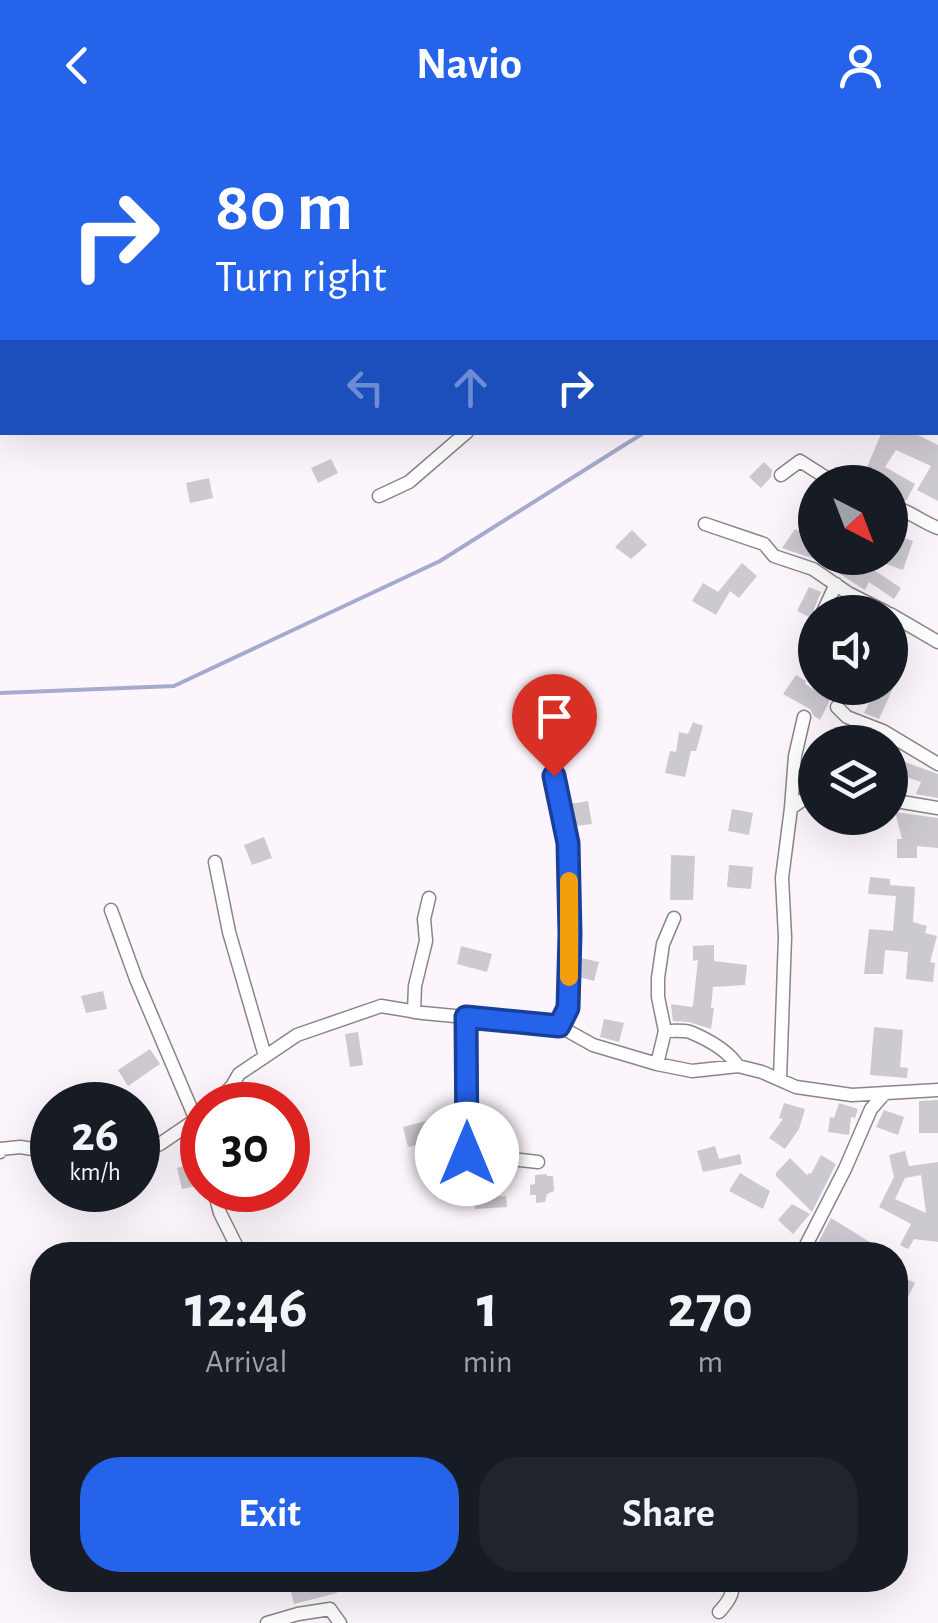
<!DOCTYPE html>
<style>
:root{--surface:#171b24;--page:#20242c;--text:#f1f3f6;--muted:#9ea1a6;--accent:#2563eb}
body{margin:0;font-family:"Alegreya Sans",sans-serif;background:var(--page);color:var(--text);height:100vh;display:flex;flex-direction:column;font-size:38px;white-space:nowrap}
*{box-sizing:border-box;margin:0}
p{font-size:32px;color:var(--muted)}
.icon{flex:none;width:55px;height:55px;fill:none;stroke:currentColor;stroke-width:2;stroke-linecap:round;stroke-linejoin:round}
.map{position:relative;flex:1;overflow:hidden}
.drawer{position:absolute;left:30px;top:1112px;width:878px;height:350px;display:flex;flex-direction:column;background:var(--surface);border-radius:40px;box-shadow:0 10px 40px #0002}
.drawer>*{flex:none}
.guide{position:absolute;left:0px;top:0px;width:940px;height:305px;box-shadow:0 10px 40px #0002;background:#2563eb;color:#fff;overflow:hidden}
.needle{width:65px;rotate:138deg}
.buttons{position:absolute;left:798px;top:335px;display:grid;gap:20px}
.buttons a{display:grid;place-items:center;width:110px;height:110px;border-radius:50%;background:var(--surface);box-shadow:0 10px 40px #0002;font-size:50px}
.speed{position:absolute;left:30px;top:952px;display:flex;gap:20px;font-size:50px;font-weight:700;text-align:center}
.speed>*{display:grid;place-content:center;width:130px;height:130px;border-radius:50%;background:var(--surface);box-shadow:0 10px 40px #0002;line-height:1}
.speed small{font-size:25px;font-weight:400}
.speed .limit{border:15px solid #d22;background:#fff;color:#111}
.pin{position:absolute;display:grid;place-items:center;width:85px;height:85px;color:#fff;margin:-102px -42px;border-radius:50% 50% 50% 0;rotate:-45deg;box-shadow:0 0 10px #0007}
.pin .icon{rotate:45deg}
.me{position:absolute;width:110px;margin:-55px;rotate:0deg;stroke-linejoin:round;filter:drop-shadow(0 0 8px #0008)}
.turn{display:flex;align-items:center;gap:35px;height:210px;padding:0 50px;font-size:45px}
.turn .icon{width:130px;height:130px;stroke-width:2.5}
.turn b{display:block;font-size:70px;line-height:85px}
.lanes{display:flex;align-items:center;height:95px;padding:0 50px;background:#0003;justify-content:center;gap:50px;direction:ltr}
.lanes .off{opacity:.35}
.eta{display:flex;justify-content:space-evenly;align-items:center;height:170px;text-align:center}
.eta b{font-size:60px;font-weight:600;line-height:70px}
.action{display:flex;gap:20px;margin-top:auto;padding:20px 50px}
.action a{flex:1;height:115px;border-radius:40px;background:var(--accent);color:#fff;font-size:40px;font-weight:600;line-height:115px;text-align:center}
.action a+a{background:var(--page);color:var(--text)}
header{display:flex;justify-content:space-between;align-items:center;height:130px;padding:0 50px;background:var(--accent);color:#fff;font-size:45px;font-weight:600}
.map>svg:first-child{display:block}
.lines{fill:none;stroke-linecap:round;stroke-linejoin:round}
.stream{stroke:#a6aace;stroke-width:4}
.building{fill:#ccc9d1;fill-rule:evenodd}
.street-casing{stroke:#8b858a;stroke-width:15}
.street{stroke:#fff;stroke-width:12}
.route-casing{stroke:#184099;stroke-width:25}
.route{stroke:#2563eb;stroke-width:18}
.slow{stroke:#f59e0b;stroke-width:18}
</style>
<header><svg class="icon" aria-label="back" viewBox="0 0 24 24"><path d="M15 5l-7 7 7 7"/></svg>Navio<svg class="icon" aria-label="person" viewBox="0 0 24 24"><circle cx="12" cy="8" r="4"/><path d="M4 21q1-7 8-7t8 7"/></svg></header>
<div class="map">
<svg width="938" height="1493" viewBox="0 0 938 1493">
<rect width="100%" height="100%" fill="#fcf5fb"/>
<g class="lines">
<path class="stream" d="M0 563 174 556 440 431 645 302"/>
</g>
<path class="building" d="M882 302H912L938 315V371L917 360 931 336 896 320 885 337 915 354 906 371 890 362V351L866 339Z
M331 329 338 343 318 353 311 338Z
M764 332 772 340 771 347 761 358 749 347Z
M209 348 213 368 190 373 186 353Z
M795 399 815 409V428H856L901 458 894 469 869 452 865 460 818 430 782 418Z
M632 400 647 415 631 429 615 417Z
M890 403 913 411 903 440 872 429V428H890Z
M742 433 757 446 739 468 730 461 716 485 692 471 703 453 718 462Z
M809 457 821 462 814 479 813 489 797 481Z
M796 545 806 551 805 554 830 570 820 590 814 586 810 579 783 564Z
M851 558H893L879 589 864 583 872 567Z
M550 585 572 586 571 604H551Z
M693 592 703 596 696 621H691L685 647 665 643 670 621 676 622 679 602 688 604Z
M905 632 938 644V668L916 664 921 652 900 645Z
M588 671 592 694 575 696 570 674Z
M732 679 753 683 749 705 728 701Z
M895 682 938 688V718L917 716V728H897V709H902Z
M264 707 272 728 252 735 244 715Z
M671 725 695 726 693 770H670Z
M729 735 753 737 751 759 727 757Z
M870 747 890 749V755L915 757 913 792 927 796 925 803 937 806 930 832 935 833 933 852 906 849 908 822 885 820 883 844H864L869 799 893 801 896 766 868 764Z
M714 815V831L747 835 745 855 713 857 711 878H714L711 899 689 892 673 891 671 874 692 877 693 875 698 830 693 831V816Z
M461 816 492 824 487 842 457 834Z
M581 828 599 832 594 851 579 847Z
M103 861 107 879 86 883 81 866Z
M604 889 624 893 619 912 600 907Z
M874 897 903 900 900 937 908 938 907 948 870 945Z
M358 902 363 935 350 937 345 904Z
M150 919 160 934 128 956 118 940Z
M938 970V1003H919V971Z
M784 973 805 979 799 999 785 1019 769 1008 783 989 779 988Z
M839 973 858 979 855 988 851 987 849 1005 828 1002 830 987 834 988Z
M884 980 904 987 898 1005 876 997Z
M441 987 446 1008 408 1017 403 997Z
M715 1016 719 1029 740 1024 742 1034 703 1042 697 1021Z
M905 1021 909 1036 938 1032V1112L914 1109 908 1119 900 1115 911 1094 879 1077 894 1047 889 1025ZM921 1045 926 1083 895 1069 905 1048Z
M821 1025 836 1034 812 1082 776 1046V1043L790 1028 807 1045 809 1043 811 1044Z
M199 1032 202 1055 182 1059 177 1038Z
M740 1043 770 1061 763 1079 729 1061Z
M547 1044V1046H553L554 1061 547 1064 545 1072 536 1073V1065H530V1055L535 1054V1045Z
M506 1066 507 1077 475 1079 474 1068Z
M792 1074 810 1084 793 1104 778 1090Z
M831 1088 876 1116 872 1125 858 1120 854 1125H850L834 1116 832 1120 818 1113Z
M895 1143 915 1153 903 1177 895 1173Z
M288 1450H333L337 1463 294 1474Z"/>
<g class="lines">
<defs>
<path id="street" d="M901 0 902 2
M314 2V0
M938 108V110
M781 345 800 331 833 352
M379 366 409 352 467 302
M890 376C907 379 922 392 938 398
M705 394 764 414 774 426 813 439 848 463 886 482
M823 482 836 454
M890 484 938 512
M815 502 807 523 815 545
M837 577 847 587 883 601 938 634
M554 646 568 713 570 805 568 878 559 896
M890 670 938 678
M791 678 795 626 804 587
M215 732 229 802 265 926
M111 780 136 849 196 990 202 1016
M414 882 415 856 426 811 424 789 429 768
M466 887 467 1024 538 1032
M665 901C673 901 682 900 690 902 707 909 728 921 738 936
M657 934 665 901 658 867V848L663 814 674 788
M780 949 785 807 782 748 791 678 801 671 815 666
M214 975 232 956 239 944 297 905 381 876 423 883 559 896 593 915 657 934 692 941 738 936 762 942 796 957 852 965 938 960
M0 1022 1 1019 20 1017 52 1022
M138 1024 160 1014 201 986
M214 1060 220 1083 241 1125
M801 1125 845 1039 871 979 885 963
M719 1482C728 1472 734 1464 733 1450
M267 1493 298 1484 330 1479 340 1493"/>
</defs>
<use href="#street" class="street-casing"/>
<use href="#street" class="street"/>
</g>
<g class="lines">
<defs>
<path id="route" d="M467 1024 466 887 559 896 568 878 570 804 568 713 554 646"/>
</defs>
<use href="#route" class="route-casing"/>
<use href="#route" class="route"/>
<path class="slow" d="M569 751V847"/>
</g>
</svg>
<div class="buttons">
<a><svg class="needle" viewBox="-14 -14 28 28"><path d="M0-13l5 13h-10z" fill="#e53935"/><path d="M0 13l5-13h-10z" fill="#9ea1a6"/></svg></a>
<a><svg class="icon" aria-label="sound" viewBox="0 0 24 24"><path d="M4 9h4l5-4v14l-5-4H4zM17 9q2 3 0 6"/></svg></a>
<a><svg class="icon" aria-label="layers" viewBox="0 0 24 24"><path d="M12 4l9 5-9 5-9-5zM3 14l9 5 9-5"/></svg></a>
</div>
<div class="speed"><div>26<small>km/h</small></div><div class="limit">30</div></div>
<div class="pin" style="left:554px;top:646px;background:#d93025"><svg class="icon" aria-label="arrive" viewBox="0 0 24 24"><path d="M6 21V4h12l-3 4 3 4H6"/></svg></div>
<svg class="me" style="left:467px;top:1024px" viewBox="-20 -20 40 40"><circle r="19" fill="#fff"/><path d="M0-13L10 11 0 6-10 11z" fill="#2563eb"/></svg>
<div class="guide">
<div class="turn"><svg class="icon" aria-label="right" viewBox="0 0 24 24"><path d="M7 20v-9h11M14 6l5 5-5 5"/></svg><div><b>80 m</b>Turn right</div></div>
<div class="lanes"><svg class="icon off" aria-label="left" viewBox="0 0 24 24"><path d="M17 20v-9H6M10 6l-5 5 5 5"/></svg><svg class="icon off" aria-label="ahead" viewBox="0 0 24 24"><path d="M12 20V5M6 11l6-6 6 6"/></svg><svg class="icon" aria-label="right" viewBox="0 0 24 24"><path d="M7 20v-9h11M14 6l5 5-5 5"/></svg></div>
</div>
<section class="drawer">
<div class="eta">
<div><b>12:46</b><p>Arrival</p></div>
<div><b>1</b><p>min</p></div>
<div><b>270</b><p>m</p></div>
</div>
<div class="action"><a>Exit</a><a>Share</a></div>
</section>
</div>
